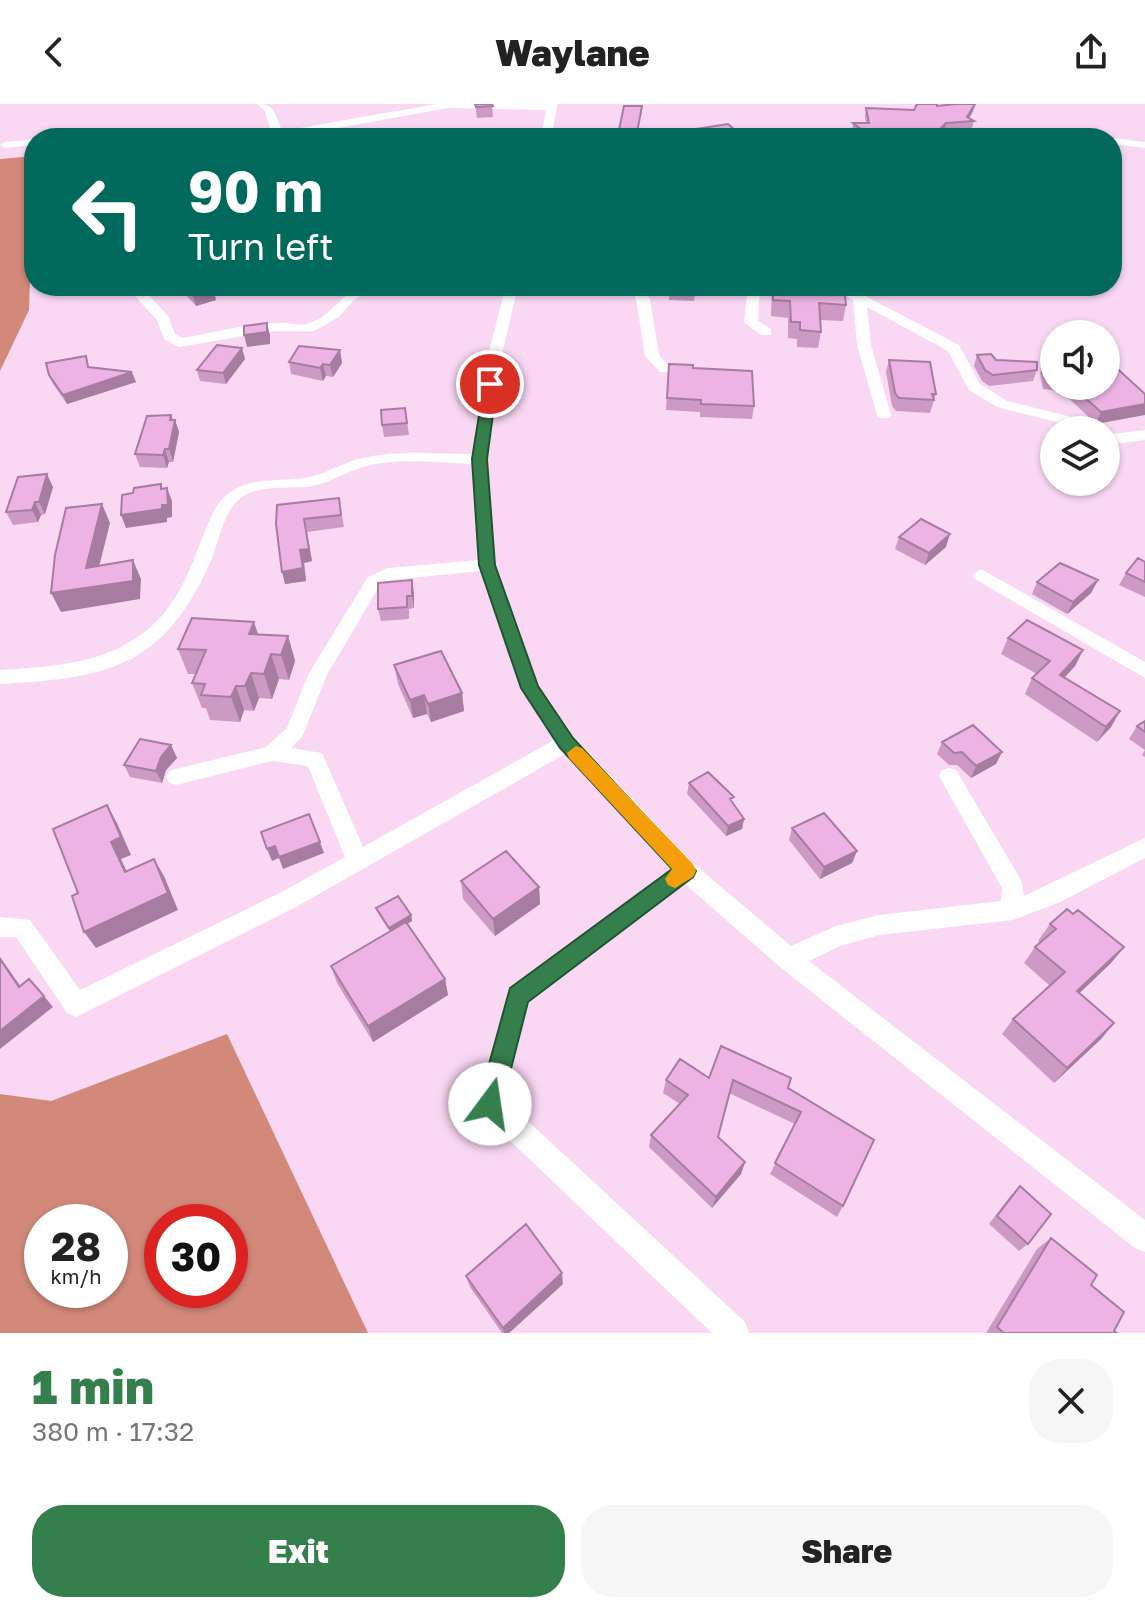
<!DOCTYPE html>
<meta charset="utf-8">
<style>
:root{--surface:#fff;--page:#f6f6f6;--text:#222;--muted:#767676;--accent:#357f4d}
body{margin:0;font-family:"Golos Text",sans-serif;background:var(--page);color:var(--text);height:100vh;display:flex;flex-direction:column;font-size:30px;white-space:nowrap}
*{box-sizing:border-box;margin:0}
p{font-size:26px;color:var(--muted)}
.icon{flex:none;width:44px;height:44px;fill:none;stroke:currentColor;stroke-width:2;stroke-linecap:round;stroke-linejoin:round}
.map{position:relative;height:1229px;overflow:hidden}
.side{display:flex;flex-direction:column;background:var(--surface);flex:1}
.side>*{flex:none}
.top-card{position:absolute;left:24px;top:24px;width:1098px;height:168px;border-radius:32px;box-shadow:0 2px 6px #0004;background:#00695c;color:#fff;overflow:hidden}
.tools{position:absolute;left:1040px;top:216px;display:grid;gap:16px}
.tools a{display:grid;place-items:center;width:80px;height:80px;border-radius:50%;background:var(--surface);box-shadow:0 2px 6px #0004;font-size:40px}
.speed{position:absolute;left:24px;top:1100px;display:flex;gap:16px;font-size:40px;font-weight:700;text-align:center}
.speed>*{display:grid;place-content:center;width:104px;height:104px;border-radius:50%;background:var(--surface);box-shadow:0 2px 6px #0004;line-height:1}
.speed small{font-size:20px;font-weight:400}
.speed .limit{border:12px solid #d22;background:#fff;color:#111}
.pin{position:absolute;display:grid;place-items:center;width:68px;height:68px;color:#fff;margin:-34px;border:4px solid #fff;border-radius:50%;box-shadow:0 2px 8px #0007}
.me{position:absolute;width:88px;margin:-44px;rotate:14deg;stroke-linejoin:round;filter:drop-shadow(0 0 6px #0008)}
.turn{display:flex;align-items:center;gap:28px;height:168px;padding:0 32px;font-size:36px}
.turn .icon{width:104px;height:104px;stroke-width:2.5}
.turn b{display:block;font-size:56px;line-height:68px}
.round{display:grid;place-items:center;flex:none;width:84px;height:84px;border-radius:32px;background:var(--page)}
.head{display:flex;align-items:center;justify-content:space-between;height:136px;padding:0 32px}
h1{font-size:48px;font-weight:800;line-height:60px;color:var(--accent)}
.button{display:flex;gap:16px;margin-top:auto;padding:16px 32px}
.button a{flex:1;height:92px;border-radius:32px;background:var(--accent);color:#fff;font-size:32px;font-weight:800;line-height:92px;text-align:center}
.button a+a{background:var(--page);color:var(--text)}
header{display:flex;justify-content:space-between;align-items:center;height:104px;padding:0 32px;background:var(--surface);font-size:36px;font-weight:800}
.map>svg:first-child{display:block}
.forest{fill:#d2897a;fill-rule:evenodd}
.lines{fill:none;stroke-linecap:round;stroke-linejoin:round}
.minor{fill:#fff;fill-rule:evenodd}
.wall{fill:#cc9ac4}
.shaded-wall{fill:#a67da0}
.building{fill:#edb3e4;stroke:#a67da0;stroke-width:2}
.route{fill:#357f4d;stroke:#225332;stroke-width:2}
.slow{fill:#f59e0b}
</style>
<header><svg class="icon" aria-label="back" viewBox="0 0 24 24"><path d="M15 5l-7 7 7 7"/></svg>Waylane<svg class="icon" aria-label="share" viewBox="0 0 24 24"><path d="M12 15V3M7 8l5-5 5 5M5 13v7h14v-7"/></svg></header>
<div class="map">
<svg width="1145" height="1229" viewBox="0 0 1145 1229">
<rect width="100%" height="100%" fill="#fad8f4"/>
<path class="forest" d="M34 52 29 206 0 267V55Z
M227 930 368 1229H0V990L51 997ZM42 1118H110V1186H42ZM162 1118H230V1186H162Z"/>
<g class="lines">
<path class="minor" d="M257 0C278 0 274 13 283 27L437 0H557V3L551 34H541L546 6 448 4 283 34H226L271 28 265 7Z
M1045 26 1092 34H939L944 31Z
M162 31 168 32 169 34H157Z
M1111 34H1112L1145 38V44L1112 40Z
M34 35V41L5 44 0 41 5 38Z
M137 182H149L147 189 168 212 175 230 182 234C212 229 244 220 275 219 285 218 297 222 307 220 338 211 339 182 376 182L354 196 339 213 314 227H274L179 243 164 235 157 216 133 190Z
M506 182H518L501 255 488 355 496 461 539 582 574 633 694 760 791 842 836 822 879 811 1001 797 1002 784 939 672 942 666 949 664 956 666 1021 776 1024 792 1145 734V754L1058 799 1013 816 879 831 840 842 809 857 1145 1116V1148L1135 1144 780 863 685 780 529 899 504 995 745 1218 749 1229H712L481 1009 477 1000 509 884 671 766 565 650 296 803 76 913 67 909 16 833H0V813L30 816 80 886 280 789 345 753 308 662 272 657 176 681 169 679 166 673 169 667 176 665 266 643 287 624 308 571 368 473 388 464 478 456 472 360C437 359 397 353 363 363 345 368 330 379 312 382 289 386 260 379 241 394 222 408 219 439 210 459 163 564 107 574 0 580V566C71 562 139 556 178 489 194 462 201 431 216 403 240 368 274 380 310 373 328 369 344 358 362 354 398 346 436 350 473 350L487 255ZM480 467 520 584 554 636 363 743 322 649 291 644 302 633 327 571 380 481 391 476Z
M629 182H641L650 195 659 251 672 265 670 268H660L645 252 636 195Z
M748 182H760L758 217 771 225V231H761L744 218Z
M830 182H846L959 241 980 280 1007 297 1071 313 1086 326H1069L1061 319 997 303 969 286 948 247 867 203 871 241 891 311 888 314H878L857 241 853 196Z
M1145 326V336L1106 341V331Z
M981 465 1145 558V574L975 475 972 471Z"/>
</g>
<path class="wall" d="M475 0H492L493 13 477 14Z
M937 2 973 7 969 14 974 17 971 27 944 28 938 34H858L852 29 853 19H866L865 13 866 4 914 6Z
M182 182H211L213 184 216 196 196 202 184 189Z
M670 182H696L694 197 669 196Z
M772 182H844L846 201 843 217 820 216 821 228 818 244 797 243V235L788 234V214L771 212Z
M919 182H956L955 184 924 188Z
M242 244 245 255 226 280 200 277 197 266Z
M340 246 342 259 333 273 326 272 323 277 291 270 289 258Z
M977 251 996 256 1037 266 1033 277 989 282 982 277 974 262Z
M1106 251 1114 258 1113 260 1145 290 1096 320 1061 287 1043 285 1040 269 1044 257 1054 258V282H1106Z
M889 256 936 290 930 309 896 307 892 302 886 268Z
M669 260 693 264 754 302 752 315 700 313V308L666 306Z
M90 263 136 278 67 300 53 280 49 271Z
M405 304 409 331 384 333 382 321Z
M171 311 173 316H175L179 328 173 358H169L167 364 140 363 135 350Z
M53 383 45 410 41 411 38 418 13 421 6 408Z
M339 394 344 423 307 428 312 457 304 459 306 477 285 480 276 420Z
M899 433 946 443 925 461 895 445Z
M1145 458V493L1119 481 1126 469Z
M1098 476 1091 489 1067 510 1032 490 1037 478Z
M414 489V504L409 505V515L381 517 378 505Z
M258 530 288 532 295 557 289 576 279 575 272 595 259 594 254 607 244 606 240 618 210 616 206 604H202L192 579 196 570H188L178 545Z
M1008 534 1083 546 1075 562 1065 573 1120 607 1111 623 1097 638 1025 590 1032 574 1037 570 1001 550Z
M394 561 462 589 464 607 431 618 427 610 413 614 398 580Z
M1145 617V653L1142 651 1145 646 1129 635 1137 622Z
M942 638 996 660 971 674 957 661H949L937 650Z
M171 641 177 654 166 666 162 679 130 673 124 661Z
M689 679 733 699 744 715 742 725 726 732 687 690Z
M792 724 857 747 852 759 820 775 789 736Z
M461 777 539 783 540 800 495 832 463 795Z
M376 804 411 811 412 817 407 820 445 875 448 891 373 938 337 879 331 862 390 828 378 809Z
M1073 810 1124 843 1111 859 1079 889 1114 919 1101 935 1054 979 1002 930 1013 915 1050 882 1024 859 1035 843 1040 839 1038 837 1050 820Z
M721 942 874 1036 843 1102 837 1113 770 1070 795 1020 729 989 718 1033 745 1058 741 1070 712 1104 649 1043 651 1031 680 1000 663 989 666 976 709 974Z
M1020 1082 1028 1140 1019 1147 989 1120 1011 1091Z
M1051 1134 1091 1181 1114 1227 1117 1229H986L1037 1145Z
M466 1172 563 1180 509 1229H502L470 1183Z"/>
<path class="shaded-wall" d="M975 0 973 7 967 18V13Z
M946 19 944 28 938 34 930 28Z
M926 182H956L955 184 924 188Z
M213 184 216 196 196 202 192 190Z
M267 219 270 231V240L247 243 244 231Z
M242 244 245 255 226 280 223 269Z
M340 246 342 259 333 273 330 261Z
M323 260 326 272 323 277 320 264Z
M132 268 136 278 67 300 63 291Z
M1145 300V311L1096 320 1101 308Z
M171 311 174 321 175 316 179 328 173 358 169 345Z
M165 345 169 358 167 364 163 351Z
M47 370 53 383 45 410 39 398Z
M167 384 172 397V413L167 414V418L126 424 121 411 162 401Z
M35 398 41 411 38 418 32 406Z
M102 400 110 419 94 483 86 464Z
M304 415 312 457 304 459 306 477 285 480 282 468 300 446Z
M950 430 946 443 925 461 929 449Z
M133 456 141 475 140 495 61 508 51 489Z
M412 476 414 489V504L412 492Z
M1098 476 1091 489 1067 510 1073 498Z
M254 518 262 542 249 530Z
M288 532 295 557 289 576 281 551Z
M1083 546 1075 562 1052 587 1060 571Z
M271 550 279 575 272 595 264 570Z
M251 569 259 594 254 607 245 582Z
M236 582 244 606 240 618 231 593Z
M462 589 464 607 431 618 428 600Z
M424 591 427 610 413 614 410 596Z
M1120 607 1111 623 1097 638 1106 623Z
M171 641 177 654 166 666 162 679 156 667 161 653Z
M1002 648 996 660 971 674 976 662Z
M107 701 117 719 131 751 121 755 135 785 125 768 111 738Z
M744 715 742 725 726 732 728 722Z
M320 738 324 749 283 765 279 754 272 757 267 745 275 742Z
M857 747 852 759 820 775 824 763Z
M154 755 164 772 178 806 96 844 84 828Z
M539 783 540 800 495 832 493 815Z
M411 811 412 817 391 830 389 824Z
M1124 843 1111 859 1065 903 1077 887Z
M0 853 28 893 19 883 0 855Z
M445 875 448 891 373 938 368 922Z
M44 892 53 903 0 945V927Z
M1114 919 1101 935 1054 979 1067 964Z
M745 1058 741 1070 712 1104 716 1093Z
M562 1169 563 1180 509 1229H504L503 1224Z"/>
<path class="building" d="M475 0H492L493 2 476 3Z
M917 0H937V2L956 0H975L967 13 974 17 946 19 939 26 930 28 938 34H872L853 19H869L866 4 914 6Z
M624 2H642L636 34H589L587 28 619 26Z
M728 20 744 34H676L671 29Z
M185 182H211L213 184 192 190Z
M670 182H696V185L670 184Z
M773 182H844L846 201 819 199 821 228 800 226V218H791L790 197 773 196Z
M267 219V228L244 231V222Z
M217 241 242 244 223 269 197 266Z
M299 242 340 246 330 261 323 260 320 264 289 258Z
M991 250 996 256 1037 258V266L993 271 985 266 977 251Z
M1106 251 1114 258H1110L1145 290V300L1101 308 1072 282H1106Z
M86 252 88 263 132 268 63 291 49 271 46 259Z
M889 256 930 258 936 290H932L934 296 899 294 895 289Z
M1044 257 1054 258V275L1047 274Z
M669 260 693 261V264L752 267 754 302 701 300V296L667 294Z
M405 304 407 319 382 321 381 306Z
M171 311 170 316H175L169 345H165L163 351 135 350 147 312Z
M47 370 39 398H35L32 406 6 408 18 373Z
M161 380V385L167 384 168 401H162V405L121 411 122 391 133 389 134 384Z
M339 394 341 411 304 415 309 445 300 446 303 464 282 468 276 420 277 401Z
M102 400 86 464 133 456V477L51 489 55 451 66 404Z
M921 415 950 430 929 449 899 433Z
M1138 454 1145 458V478L1126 469Z
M1060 459 1098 476 1073 498 1037 478Z
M412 476V492H407V503L378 505V479Z
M192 514 254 518 249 530 288 532 281 551 271 550 264 570 251 569 245 582H236L231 593 201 591 205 580 192 579 206 546 178 545Z
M1027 516 1083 546 1060 571 1120 607 1106 623 1032 574 1050 557 1008 534Z
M441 547 462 589 428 600 424 591 410 596 394 561Z
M1145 617V628L1137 622Z
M973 621 1002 648 976 662 962 648 954 649 942 638Z
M140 635 171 641 161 653 156 667 124 661Z
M708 668 734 693 730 695 744 715 728 722 689 679Z
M107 701 121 733 111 738 125 768 154 755 168 789 84 828 72 792 78 789 53 725Z
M824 709 857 747 824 763 792 724Z
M309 710 320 738 279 753 275 742 267 745 261 728Z
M506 747 539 783 493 815 461 777Z
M398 792 411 811 389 824 376 804Z
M1067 805 1073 810 1078 806 1124 843 1077 887 1114 919 1067 964 1013 915 1065 868 1035 843 1056 825 1050 820Z
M406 818 445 875 368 922 331 862Z
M0 855 19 883 29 875 44 892 0 927Z
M721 942 791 974 788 984 874 1036 843 1102 775 1059 801 1008 733 976 718 1033 745 1058 716 1093 651 1031 688 991 666 976 680 955 709 974Z
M1020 1082 1051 1110 1028 1140 997 1112Z
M526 1120 562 1169 503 1224 466 1172Z
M1051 1134 1097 1171 1091 1181 1124 1208 1114 1227 1117 1229H1004L997 1223Z"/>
<path class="route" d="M490 276 497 280 487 355 495 461 538 582 573 634 696 767 693 773 528 898 502 1000 499 1009 490 1012 482 1009 478 1000 510 884 672 765 560 644 521 584 479 461 472 355 484 280Z"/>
<path class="slow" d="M576 642 582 644 693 760 696 767 693 773 675 784 668 781 665 775 672 765 569 654 567 649Z"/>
</svg>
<div class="tools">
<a><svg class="icon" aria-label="sound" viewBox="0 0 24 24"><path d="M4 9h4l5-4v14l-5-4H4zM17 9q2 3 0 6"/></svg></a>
<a><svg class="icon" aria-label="layers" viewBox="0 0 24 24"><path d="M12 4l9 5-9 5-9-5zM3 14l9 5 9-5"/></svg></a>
</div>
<div class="speed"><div>28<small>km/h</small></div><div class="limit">30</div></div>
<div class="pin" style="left:490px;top:280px;background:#d93025"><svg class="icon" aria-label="arrive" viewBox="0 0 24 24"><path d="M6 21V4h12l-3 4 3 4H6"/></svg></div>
<svg class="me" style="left:490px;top:1000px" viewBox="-20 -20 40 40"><circle r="19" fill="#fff"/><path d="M0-13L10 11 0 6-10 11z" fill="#357f4d"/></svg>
<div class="top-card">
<div class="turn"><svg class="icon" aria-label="left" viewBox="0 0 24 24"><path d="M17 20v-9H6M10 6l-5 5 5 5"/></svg><div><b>90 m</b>Turn left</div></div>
</div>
</div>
<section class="side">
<div class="head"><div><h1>1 min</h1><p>380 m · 17:32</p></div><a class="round"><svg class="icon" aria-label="close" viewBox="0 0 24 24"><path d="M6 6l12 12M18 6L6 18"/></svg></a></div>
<div class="button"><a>Exit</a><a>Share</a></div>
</section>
